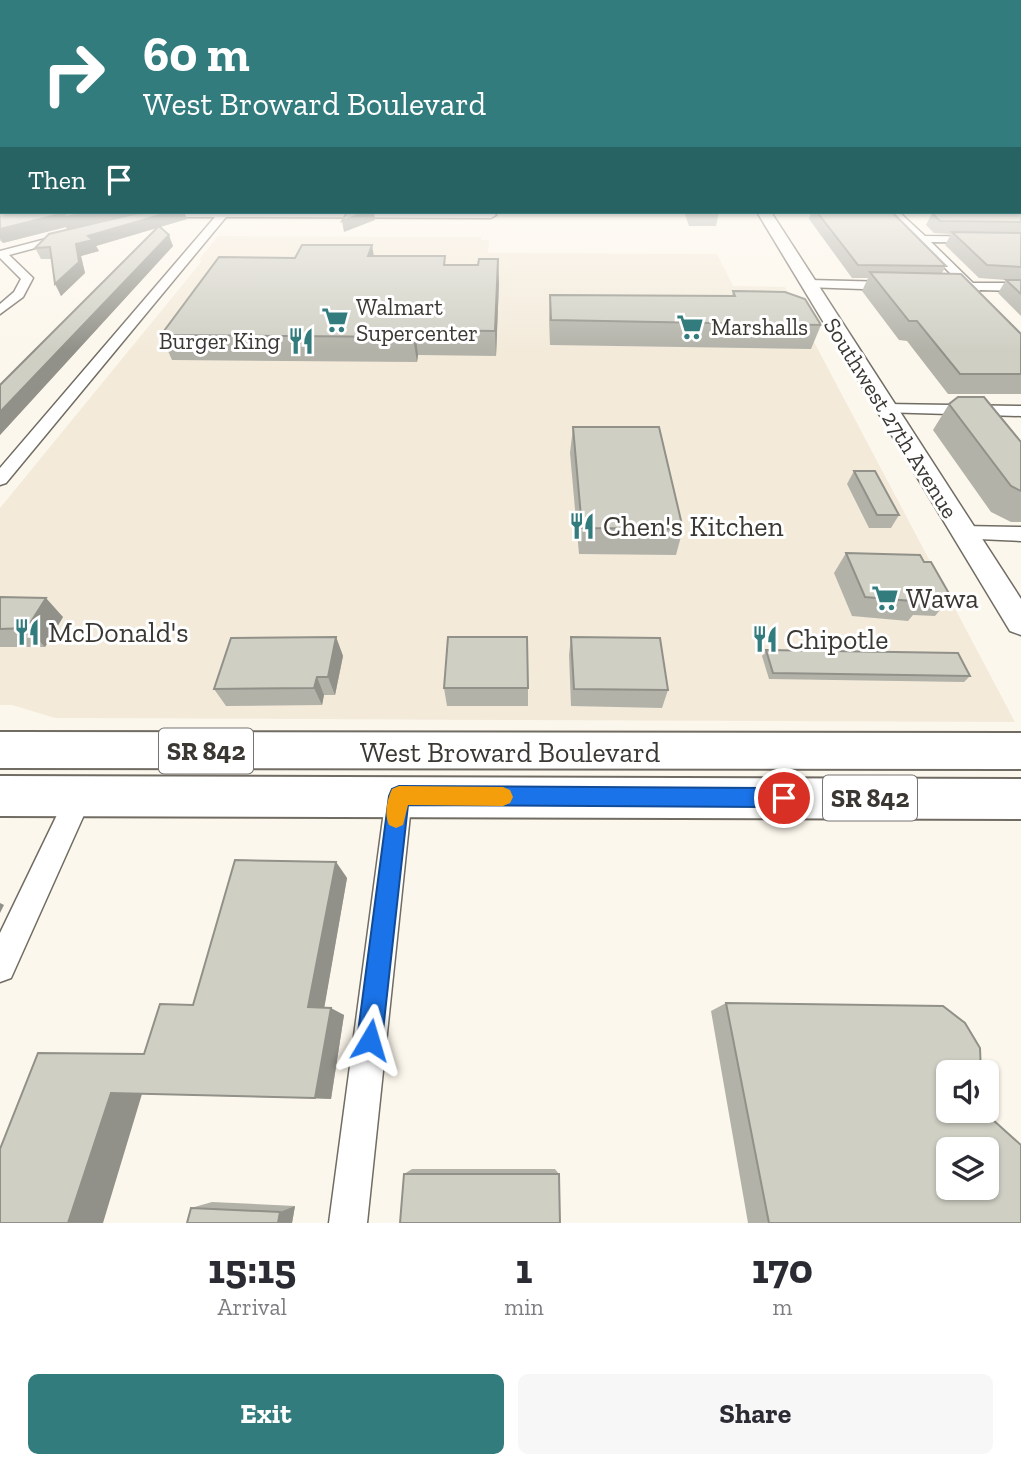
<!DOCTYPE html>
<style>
:root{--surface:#fff;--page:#f7f7f7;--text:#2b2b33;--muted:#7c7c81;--accent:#337c7e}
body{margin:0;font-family:"Zilla Slab",serif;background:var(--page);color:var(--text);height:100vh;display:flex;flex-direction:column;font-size:26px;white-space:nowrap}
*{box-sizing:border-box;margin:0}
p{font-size:23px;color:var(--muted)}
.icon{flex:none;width:38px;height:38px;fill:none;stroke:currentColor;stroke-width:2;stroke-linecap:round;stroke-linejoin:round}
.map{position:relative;height:1223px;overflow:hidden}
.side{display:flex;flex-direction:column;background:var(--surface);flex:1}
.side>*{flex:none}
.hud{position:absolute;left:0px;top:0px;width:1022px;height:214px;box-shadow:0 2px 5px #0004;background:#337c7e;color:#fff;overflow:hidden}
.tools{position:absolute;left:936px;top:1060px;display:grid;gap:14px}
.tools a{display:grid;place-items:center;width:63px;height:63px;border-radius:10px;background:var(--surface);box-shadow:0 2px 5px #0004;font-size:35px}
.pin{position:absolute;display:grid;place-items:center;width:60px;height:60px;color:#fff;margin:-30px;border:4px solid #fff;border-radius:50%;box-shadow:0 2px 7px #0007}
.me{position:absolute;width:77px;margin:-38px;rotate:7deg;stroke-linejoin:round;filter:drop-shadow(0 0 5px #0008)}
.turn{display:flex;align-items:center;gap:24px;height:147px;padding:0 28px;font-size:32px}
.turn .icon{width:91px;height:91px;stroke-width:2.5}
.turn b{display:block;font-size:49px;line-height:60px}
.then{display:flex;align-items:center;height:66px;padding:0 28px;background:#0003;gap:14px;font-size:26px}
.eta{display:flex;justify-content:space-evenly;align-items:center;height:119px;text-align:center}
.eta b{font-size:42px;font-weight:800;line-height:49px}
.cta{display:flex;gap:14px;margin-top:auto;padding:14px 28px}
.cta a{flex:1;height:80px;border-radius:10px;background:var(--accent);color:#fff;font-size:28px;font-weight:800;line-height:80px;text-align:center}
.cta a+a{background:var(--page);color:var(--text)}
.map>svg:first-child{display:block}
.built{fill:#f3eada}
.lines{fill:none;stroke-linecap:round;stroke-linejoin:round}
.street-casing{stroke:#716c63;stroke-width:3}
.secondary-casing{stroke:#716c63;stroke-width:3}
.primary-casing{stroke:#716c63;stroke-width:4}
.street{fill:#fff;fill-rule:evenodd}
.secondary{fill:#fff;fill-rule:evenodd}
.primary{fill:#fff;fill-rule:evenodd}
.wall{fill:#b2b2a9}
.shaded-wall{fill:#919189}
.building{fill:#cfcfc4;stroke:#919189;stroke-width:2;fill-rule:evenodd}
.route{fill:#1a73e8;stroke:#114b97;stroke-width:2}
.slow{fill:#f59e0b}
.labels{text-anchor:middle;stroke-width:6;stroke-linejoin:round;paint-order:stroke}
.far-poi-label{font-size:23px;fill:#3b3834;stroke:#fff;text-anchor:start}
.far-street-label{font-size:23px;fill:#3b3834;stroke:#fff}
.shield{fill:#fff;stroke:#767471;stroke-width:2}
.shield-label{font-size:26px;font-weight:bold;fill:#3b3834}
.poi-label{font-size:28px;fill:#3b3834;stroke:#fff;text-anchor:start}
.street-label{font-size:28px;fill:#3b3834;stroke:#fff}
</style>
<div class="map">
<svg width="1021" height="1223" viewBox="0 0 1021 1223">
<rect width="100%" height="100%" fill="#fcf7ec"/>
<path class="built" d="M218 236 481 237V240H489L488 253 717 254 733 286 785 287 1015 722 55 718 12 705H0V508L202 261 199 260Z"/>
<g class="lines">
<defs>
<path id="street" d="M153 212H491L496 215 491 218 226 217 6 483 0 485V468L215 217H157Z
M889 212H899L925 236 1021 237V243L931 242 973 283H1021V291L980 290 975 295 967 290 943 289V283H960Z
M65 234 70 237 69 239 9 255 33 278 23 297 0 314V304L14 292 21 279 0 258V251Z
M809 280 891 282 897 286 891 290 805 287V281Z
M885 404 1021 406V416L880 412V406Z
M962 526 1021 527V541L955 538 953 533 955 528Z
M399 783 408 787 412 796 367 1223H329L386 796 390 787Z
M79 784 88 788 92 797 11 978 0 982V933L70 788Z"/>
<path id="secondary" d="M757 212H771L1021 599V635L1010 631Z"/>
<path id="primary" d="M0 732 1021 733V769L0 768Z
M0 776 1021 779V819L0 816Z"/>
</defs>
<use href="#street" class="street-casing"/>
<use href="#secondary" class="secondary-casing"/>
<use href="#primary" class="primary-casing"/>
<use href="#street" class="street"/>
<use href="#secondary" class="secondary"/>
<use href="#primary" class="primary"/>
</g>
<path class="wall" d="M0 180 140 213 154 212H184L187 219 160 227 173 246 0 435V385L157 228 96 246 99 251 81 256 85 273 61 296 51 259H41L35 248 67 230 66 227 3 243 1 241H0Z
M1021 180V316L998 293 1006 280 979 278 945 245 951 234 934 233 926 225 932 213H938L937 212H1020Z
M684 212H719L716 226H689Z
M811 212H817L946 266 942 273 1021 334V394H948L907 341 899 340 862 291 868 278H852L809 219Z
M374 256 446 265 499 282 496 356 418 355 417 362 172 360 161 335 295 258Z
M733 291 821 325 811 349 550 345 549 319 550 295 732 296Z
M949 404 1021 442V522H1011L991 512 933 430Z
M573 427 683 529 676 555 579 554 570 453Z
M854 471 899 515 891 528H869L847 484Z
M846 553 924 562 951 597 935 616 913 615 908 621 852 616 834 573Z
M0 597 63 617 45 647H0Z
M336 637 343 656 335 695H324L322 705 226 706 214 689Z
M571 637 668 690 662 708 571 706 569 655Z
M766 650 970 676 964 682 769 679 762 656Z
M444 688H528V706H447Z
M336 862 347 878 324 1007 344 1015 331 1099 142 1094 0 1223 144 1054Z
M726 1003 948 1111 1021 1223H748L711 1011Z
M412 1169H555L559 1174H404Z
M212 1202 295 1206 292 1223H187L191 1208Z"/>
<path class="shaded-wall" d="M68 212H147L68 231 66 227 3 243 0 238V229Z
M170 212H184L187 219 96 246 99 251 81 256 85 273 61 296 55 284 76 244 88 236Z
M366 212H374L375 220 344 232 342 221Z
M169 235 173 246 0 435V412Z
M372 245 376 268 368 256Z
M498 259 499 282 496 356 495 331Z
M415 330 418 355 417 362 413 337Z
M46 598 63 617 45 647 27 628Z
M336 637 343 656 335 695 328 677Z
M317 677 324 695 322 705 314 688Z
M336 862 347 878 323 1015 308 1007Z
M0 903 4 905 0 913Z
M331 1008 344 1015 331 1099 315 1098Z
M111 1093 142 1094 103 1223H68Z
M295 1206 292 1223H278L280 1212Z"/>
<path class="building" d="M0 180H2V212H89L61 218 68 212 0 229V202L2 199 0 198Z
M1020 180 1021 222 940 221 932 213 1020 212Z
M154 212H170L88 236 93 240 76 244 79 262 55 284 50 247 35 248 49 234 134 214Z
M347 212H366L342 221Z
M817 212H892L946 266 858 265Z
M159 226 169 235 0 412V385Z
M952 232 1021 233V267L987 265Z
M302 245H372L368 256H445L444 265H478L479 259H498L495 331 415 330 413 337 161 335 219 257 295 258Z
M870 272 961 274 1021 334V374H960L917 321H909Z
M1006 280H1021V294Z
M733 291 785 292 805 299 821 325 551 320 550 295 735 296Z
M958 397H984L1021 442V491L1011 486 949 404Z
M573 427H659L683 529 582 528Z
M854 471H875L899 515H877Z
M846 553 920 555 924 562H931L951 597 921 596 924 602 865 597Z
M0 597 46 598 27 628 0 629Z
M336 637 328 677H317L314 688 214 689 231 638Z
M448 637H527L528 688H444Z
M571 637 660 638 668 690 574 689Z
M766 650 958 653 970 676 773 673Z
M235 860 336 862 308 1007 331 1008 315 1098 111 1093 68 1223H0V1149L38 1053 144 1054 160 1004 193 1005Z
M726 1003 943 1006 965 1023 980 1048 981 1073H948V1111H983L1021 1145V1223H769ZM948 1150H987V1188H948Z
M404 1174H559L560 1223H400Z
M191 1208 280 1212 278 1223H187Z"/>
<linearGradient id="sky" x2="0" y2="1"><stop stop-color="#92bdc8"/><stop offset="0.51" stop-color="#fefbf6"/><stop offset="1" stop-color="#fefbf6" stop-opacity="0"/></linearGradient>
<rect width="1021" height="351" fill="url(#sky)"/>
<path class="route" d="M399 786 784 788 791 791 794 798 791 804 784 807 408 805 382 1040 379 1049 370 1053 361 1049 357 1040 389 796 392 789Z"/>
<path class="slow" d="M399 786 503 787 510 790 513 797 510 803 503 806 408 805 403 825 396 828 389 825C384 814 387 800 392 789Z"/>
<defs>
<symbol id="supermarket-bare" viewBox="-9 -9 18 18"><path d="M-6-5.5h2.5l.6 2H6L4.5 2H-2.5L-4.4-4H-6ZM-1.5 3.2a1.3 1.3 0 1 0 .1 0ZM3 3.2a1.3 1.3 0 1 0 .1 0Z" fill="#337c7e" stroke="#fff" stroke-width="2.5" paint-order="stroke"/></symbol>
<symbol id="restaurant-bare" viewBox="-9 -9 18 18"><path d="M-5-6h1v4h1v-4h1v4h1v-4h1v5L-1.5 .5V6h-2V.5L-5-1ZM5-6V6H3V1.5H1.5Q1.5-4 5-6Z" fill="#337c7e" stroke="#fff" stroke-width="2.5" paint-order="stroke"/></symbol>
</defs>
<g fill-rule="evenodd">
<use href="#supermarket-bare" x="316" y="301" width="38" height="38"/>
<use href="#supermarket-bare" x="671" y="308" width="38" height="38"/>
<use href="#restaurant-bare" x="282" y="322" width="38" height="38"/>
<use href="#restaurant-bare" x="563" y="507" width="38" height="38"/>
<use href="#supermarket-bare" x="866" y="579" width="38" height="38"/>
<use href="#restaurant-bare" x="8" y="613" width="38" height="38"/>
<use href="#restaurant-bare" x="746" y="620" width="38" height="38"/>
</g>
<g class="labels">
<g class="far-poi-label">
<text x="356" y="315">Walmart<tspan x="356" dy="26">Supercenter</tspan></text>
<text x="711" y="335">Marshalls</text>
<text x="280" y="349" text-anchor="end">Burger King</text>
</g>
<g class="far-street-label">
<text transform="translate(891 418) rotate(58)" y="8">Southwest 27th Avenue</text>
</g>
<g class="shield">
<rect x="159" y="728.5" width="94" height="45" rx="5"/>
<rect x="823" y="775.5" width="94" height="45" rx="5"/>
</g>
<g class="shield-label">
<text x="206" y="760">SR 842</text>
<text x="870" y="807">SR 842</text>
</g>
<g class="poi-label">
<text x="603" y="536">Chen's Kitchen</text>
<text x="906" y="608">Wawa</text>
<text x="48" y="642">McDonald's</text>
<text x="786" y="649">Chipotle</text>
</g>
<g class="street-label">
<text x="510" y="762">West Broward Boulevard</text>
</g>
</g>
</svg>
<div class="tools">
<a><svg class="icon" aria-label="sound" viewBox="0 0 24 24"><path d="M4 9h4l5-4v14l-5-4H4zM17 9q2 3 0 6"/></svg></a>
<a><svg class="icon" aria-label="layers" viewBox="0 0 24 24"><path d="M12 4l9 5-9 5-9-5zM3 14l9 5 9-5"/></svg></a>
</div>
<div class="pin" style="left:784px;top:798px;background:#d93025"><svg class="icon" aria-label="arrive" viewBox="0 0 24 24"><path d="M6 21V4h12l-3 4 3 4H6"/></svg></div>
<svg class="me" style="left:370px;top:1040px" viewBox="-20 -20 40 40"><path d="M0-17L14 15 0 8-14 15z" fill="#1a73e8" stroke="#fff" stroke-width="4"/></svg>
<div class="hud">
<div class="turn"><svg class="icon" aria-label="right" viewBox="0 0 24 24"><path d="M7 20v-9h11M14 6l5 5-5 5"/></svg><div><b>60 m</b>West Broward Boulevard</div></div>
<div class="then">Then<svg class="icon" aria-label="arrive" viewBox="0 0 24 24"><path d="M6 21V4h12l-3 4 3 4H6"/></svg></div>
</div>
</div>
<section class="side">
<div class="eta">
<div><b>15:15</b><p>Arrival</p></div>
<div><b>1</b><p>min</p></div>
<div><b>170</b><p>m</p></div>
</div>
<div class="cta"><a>Exit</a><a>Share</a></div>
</section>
